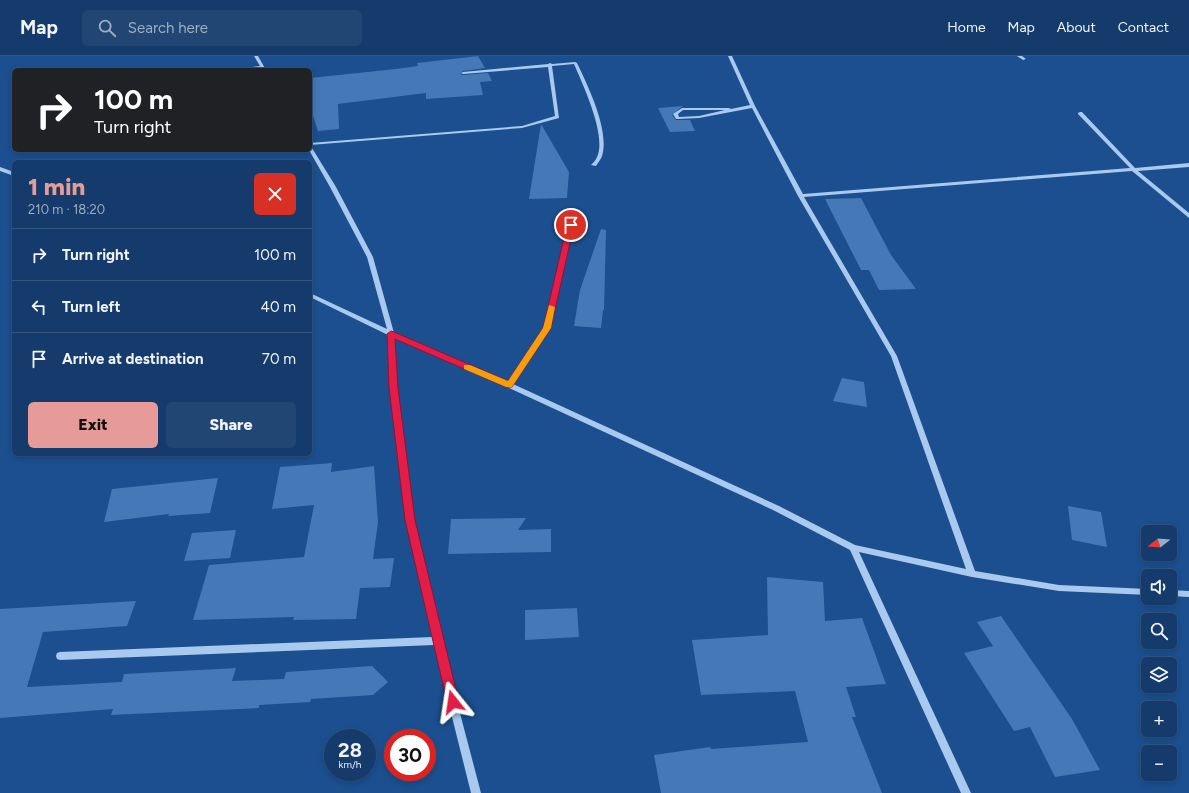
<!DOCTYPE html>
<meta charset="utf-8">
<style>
:root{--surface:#143b6b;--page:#214673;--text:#f1f3f6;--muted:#9dadc1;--line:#33557e;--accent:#e69b98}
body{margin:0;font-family:Figtree,sans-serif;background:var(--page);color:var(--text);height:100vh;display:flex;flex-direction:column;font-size:15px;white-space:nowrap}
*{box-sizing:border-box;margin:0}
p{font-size:13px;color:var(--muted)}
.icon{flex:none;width:22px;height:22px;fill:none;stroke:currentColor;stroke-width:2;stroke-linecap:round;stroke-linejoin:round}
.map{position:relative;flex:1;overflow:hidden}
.drawer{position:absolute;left:12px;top:104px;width:300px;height:296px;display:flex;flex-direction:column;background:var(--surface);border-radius:6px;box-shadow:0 2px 6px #0003,0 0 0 1px var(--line)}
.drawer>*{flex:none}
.banner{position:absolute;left:12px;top:12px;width:300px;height:84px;border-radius:6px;box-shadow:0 2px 6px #0003,0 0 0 1px var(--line);background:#202124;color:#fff;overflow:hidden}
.needle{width:26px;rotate:253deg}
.controls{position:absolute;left:1141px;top:469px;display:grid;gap:8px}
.controls a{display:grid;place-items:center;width:36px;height:36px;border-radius:6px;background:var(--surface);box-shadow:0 2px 6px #0003,0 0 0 1px var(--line);font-size:20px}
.speed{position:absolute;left:324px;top:673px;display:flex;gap:8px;font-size:20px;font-weight:700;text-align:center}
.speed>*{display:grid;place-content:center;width:52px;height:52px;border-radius:50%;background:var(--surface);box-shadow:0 2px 6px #0003,0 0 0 1px var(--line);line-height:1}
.speed small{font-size:10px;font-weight:400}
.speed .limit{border:6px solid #d22;background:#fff;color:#111}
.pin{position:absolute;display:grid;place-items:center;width:34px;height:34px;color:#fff;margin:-17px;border:2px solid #fff;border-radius:50%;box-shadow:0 1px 4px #0007}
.me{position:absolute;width:44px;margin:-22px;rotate:345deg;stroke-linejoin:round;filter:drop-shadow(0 0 3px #0008)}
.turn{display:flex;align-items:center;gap:14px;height:84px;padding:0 16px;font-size:18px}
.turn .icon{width:52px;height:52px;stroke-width:2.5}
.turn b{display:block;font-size:28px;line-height:34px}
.round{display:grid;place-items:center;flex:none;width:42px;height:42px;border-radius:6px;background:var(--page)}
.headline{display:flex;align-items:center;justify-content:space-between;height:68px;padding:0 16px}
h1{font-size:24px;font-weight:800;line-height:30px;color:var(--accent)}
.cta{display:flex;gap:8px;margin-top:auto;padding:8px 16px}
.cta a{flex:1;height:46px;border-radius:6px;background:var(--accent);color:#111;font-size:16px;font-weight:800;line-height:46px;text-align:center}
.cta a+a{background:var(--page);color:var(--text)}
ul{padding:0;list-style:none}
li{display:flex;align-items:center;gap:12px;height:52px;padding:0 16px;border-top:1px solid var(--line)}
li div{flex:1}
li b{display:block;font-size:15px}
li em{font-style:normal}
header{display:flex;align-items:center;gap:24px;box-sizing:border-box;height:56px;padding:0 20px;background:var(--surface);border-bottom:1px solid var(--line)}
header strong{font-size:19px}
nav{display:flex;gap:22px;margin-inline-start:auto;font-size:14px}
.search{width:280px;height:36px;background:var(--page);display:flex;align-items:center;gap:10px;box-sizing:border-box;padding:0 14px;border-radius:6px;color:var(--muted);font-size:15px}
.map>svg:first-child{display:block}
.building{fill:#4478b7}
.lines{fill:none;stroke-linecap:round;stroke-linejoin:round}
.minor{fill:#a9c9ee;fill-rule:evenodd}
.route{fill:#e11d48;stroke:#92132f}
.slow{fill:#f59e0b}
</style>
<header>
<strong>Map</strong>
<div class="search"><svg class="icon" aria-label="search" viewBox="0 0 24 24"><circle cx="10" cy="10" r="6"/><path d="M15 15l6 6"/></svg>Search here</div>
<nav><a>Home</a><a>Map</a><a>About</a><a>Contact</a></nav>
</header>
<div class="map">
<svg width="1189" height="737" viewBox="0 0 1189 737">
<rect width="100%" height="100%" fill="#1b4f8f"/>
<path class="building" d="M478 0 485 12 463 15 460 18 463 19 488 17 492 25 480 26 483 39 426 43V37L338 48 339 73 318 75 310 51V22L396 13 418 10 417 7Z
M683 50 672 59 676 64H690L695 75 670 76 658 52Z
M541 68 569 116 567 142 529 143Z
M861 142 891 199 916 233 879 234 869 214H861L825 143Z
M601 173 606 174 604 254H603L601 272 574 270 580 234Z
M842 322 864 326 867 351 833 345Z
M332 407 331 416 374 410 378 466 373 503 394 502 390 531 360 532 356 563 293 564 294 561 193 564 209 509 304 501 314 449 272 453 280 411Z
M218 422 210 457 168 460 169 458 104 466 112 433Z
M1068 450 1101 456 1107 491 1072 484Z
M526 462 518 474 551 473V496L448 498 451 463Z
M236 474 230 502 184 505 192 477Z
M767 521 823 526 825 565 862 562 886 628 846 631 856 661H852L882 737H661L654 699 710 691 711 693 808 686 795 635 701 639 692 584 768 579Z
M136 545 127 570 43 576 27 631 122 626 124 618 236 612 232 625 284 623 286 616 372 610 388 626 373 639 311 643 310 646 259 649V652L111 659 113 653 0 662V553Z
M577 552 579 581 525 584V554Z
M1001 560 1072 663 1100 714 1055 721 1030 671 1014 675 964 597 993 590 977 566Z"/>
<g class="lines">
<path class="minor" d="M254 0H258L266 14H262L261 13 237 14 239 13 260 10Z
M728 0H732L755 50 803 138 1130 112 1078 58V57L1080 56H1082L1135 112 1189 107V111L1138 115 1189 157V162L1132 115 804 141 897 300 975 515 1059 529 1148 533V539L1059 535 972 521 859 496 971 737H961L850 494 773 454 507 331 394 282 396 332 414 463 441 585 481 737H471L434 589 60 604 57 603 56 600 57 597 60 596 432 581 406 463 390 332 388 279 310 241V237L312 238 387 273 367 201 330 131 309 94H310V91L312 92 336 131 373 201 394 277 508 326 544 272 568 169 569 168H573L574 169 550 272 513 328 779 450 855 489 966 513 891 300 798 140 752 52 699 62 678 63H676L673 58 682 52H729L731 53 750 49ZM683 54H725L699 60 679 61 678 58Z
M1017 0H1022L1026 3 1023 4Z
M575 6 577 7C588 30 610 75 602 100 601 103 598 107 596 110L591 109C593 107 596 104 597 101 607 80 583 29 574 8L552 10 559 62 522 72 310 89V87L522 70 555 60 548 11 463 18 461 17 463 16 548 8 550 7 552 8Z
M0 111 14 116V120L0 115Z
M1170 534 1189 535V541L1170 540Z"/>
</g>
<path class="route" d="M571 167 574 169 551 272 512 331H506L395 283 398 332 415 464 459 646 457 649 453 651 449 649 447 646 405 464 389 332 387 278 391 275 394 276 508 325 543 272 567 169Z"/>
<path class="slow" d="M549 249 555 251 551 272 512 331H506L464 313V309H470L508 325 543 272Z"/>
</svg>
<div class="controls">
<a><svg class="needle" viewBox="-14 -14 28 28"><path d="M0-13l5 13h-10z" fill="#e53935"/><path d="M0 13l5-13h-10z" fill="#9dadc1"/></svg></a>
<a><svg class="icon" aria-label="sound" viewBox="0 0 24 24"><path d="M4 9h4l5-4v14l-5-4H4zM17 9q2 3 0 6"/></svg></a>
<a><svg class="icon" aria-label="search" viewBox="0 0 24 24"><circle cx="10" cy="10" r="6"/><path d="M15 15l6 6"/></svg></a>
<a><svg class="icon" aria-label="layers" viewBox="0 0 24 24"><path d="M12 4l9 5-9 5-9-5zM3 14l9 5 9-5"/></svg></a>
<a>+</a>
<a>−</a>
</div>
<div class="speed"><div>28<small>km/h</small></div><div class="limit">30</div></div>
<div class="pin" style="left:571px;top:169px;background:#d93025"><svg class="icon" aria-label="arrive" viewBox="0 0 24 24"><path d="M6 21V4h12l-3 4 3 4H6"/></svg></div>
<svg class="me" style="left:453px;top:646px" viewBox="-20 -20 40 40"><path d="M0-17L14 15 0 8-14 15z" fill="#e11d48" stroke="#fff" stroke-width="4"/></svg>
<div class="banner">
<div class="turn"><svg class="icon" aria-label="right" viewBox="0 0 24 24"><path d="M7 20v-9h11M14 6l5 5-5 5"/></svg><div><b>100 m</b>Turn right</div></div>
</div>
<section class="drawer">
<div class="headline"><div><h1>1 min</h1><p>210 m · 18:20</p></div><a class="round" style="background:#d93025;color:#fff"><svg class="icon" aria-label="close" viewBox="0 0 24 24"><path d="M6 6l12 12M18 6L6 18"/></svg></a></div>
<ul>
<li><svg class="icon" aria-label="right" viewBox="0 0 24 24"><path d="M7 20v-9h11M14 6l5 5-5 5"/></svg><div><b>Turn right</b></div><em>100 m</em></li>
<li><svg class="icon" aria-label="left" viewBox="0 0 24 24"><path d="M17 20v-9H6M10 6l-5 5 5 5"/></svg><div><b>Turn left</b></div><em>40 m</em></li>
<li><svg class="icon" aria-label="arrive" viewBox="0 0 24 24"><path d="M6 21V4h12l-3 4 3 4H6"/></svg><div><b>Arrive at destination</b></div><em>70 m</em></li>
</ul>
<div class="cta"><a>Exit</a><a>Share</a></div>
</section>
</div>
